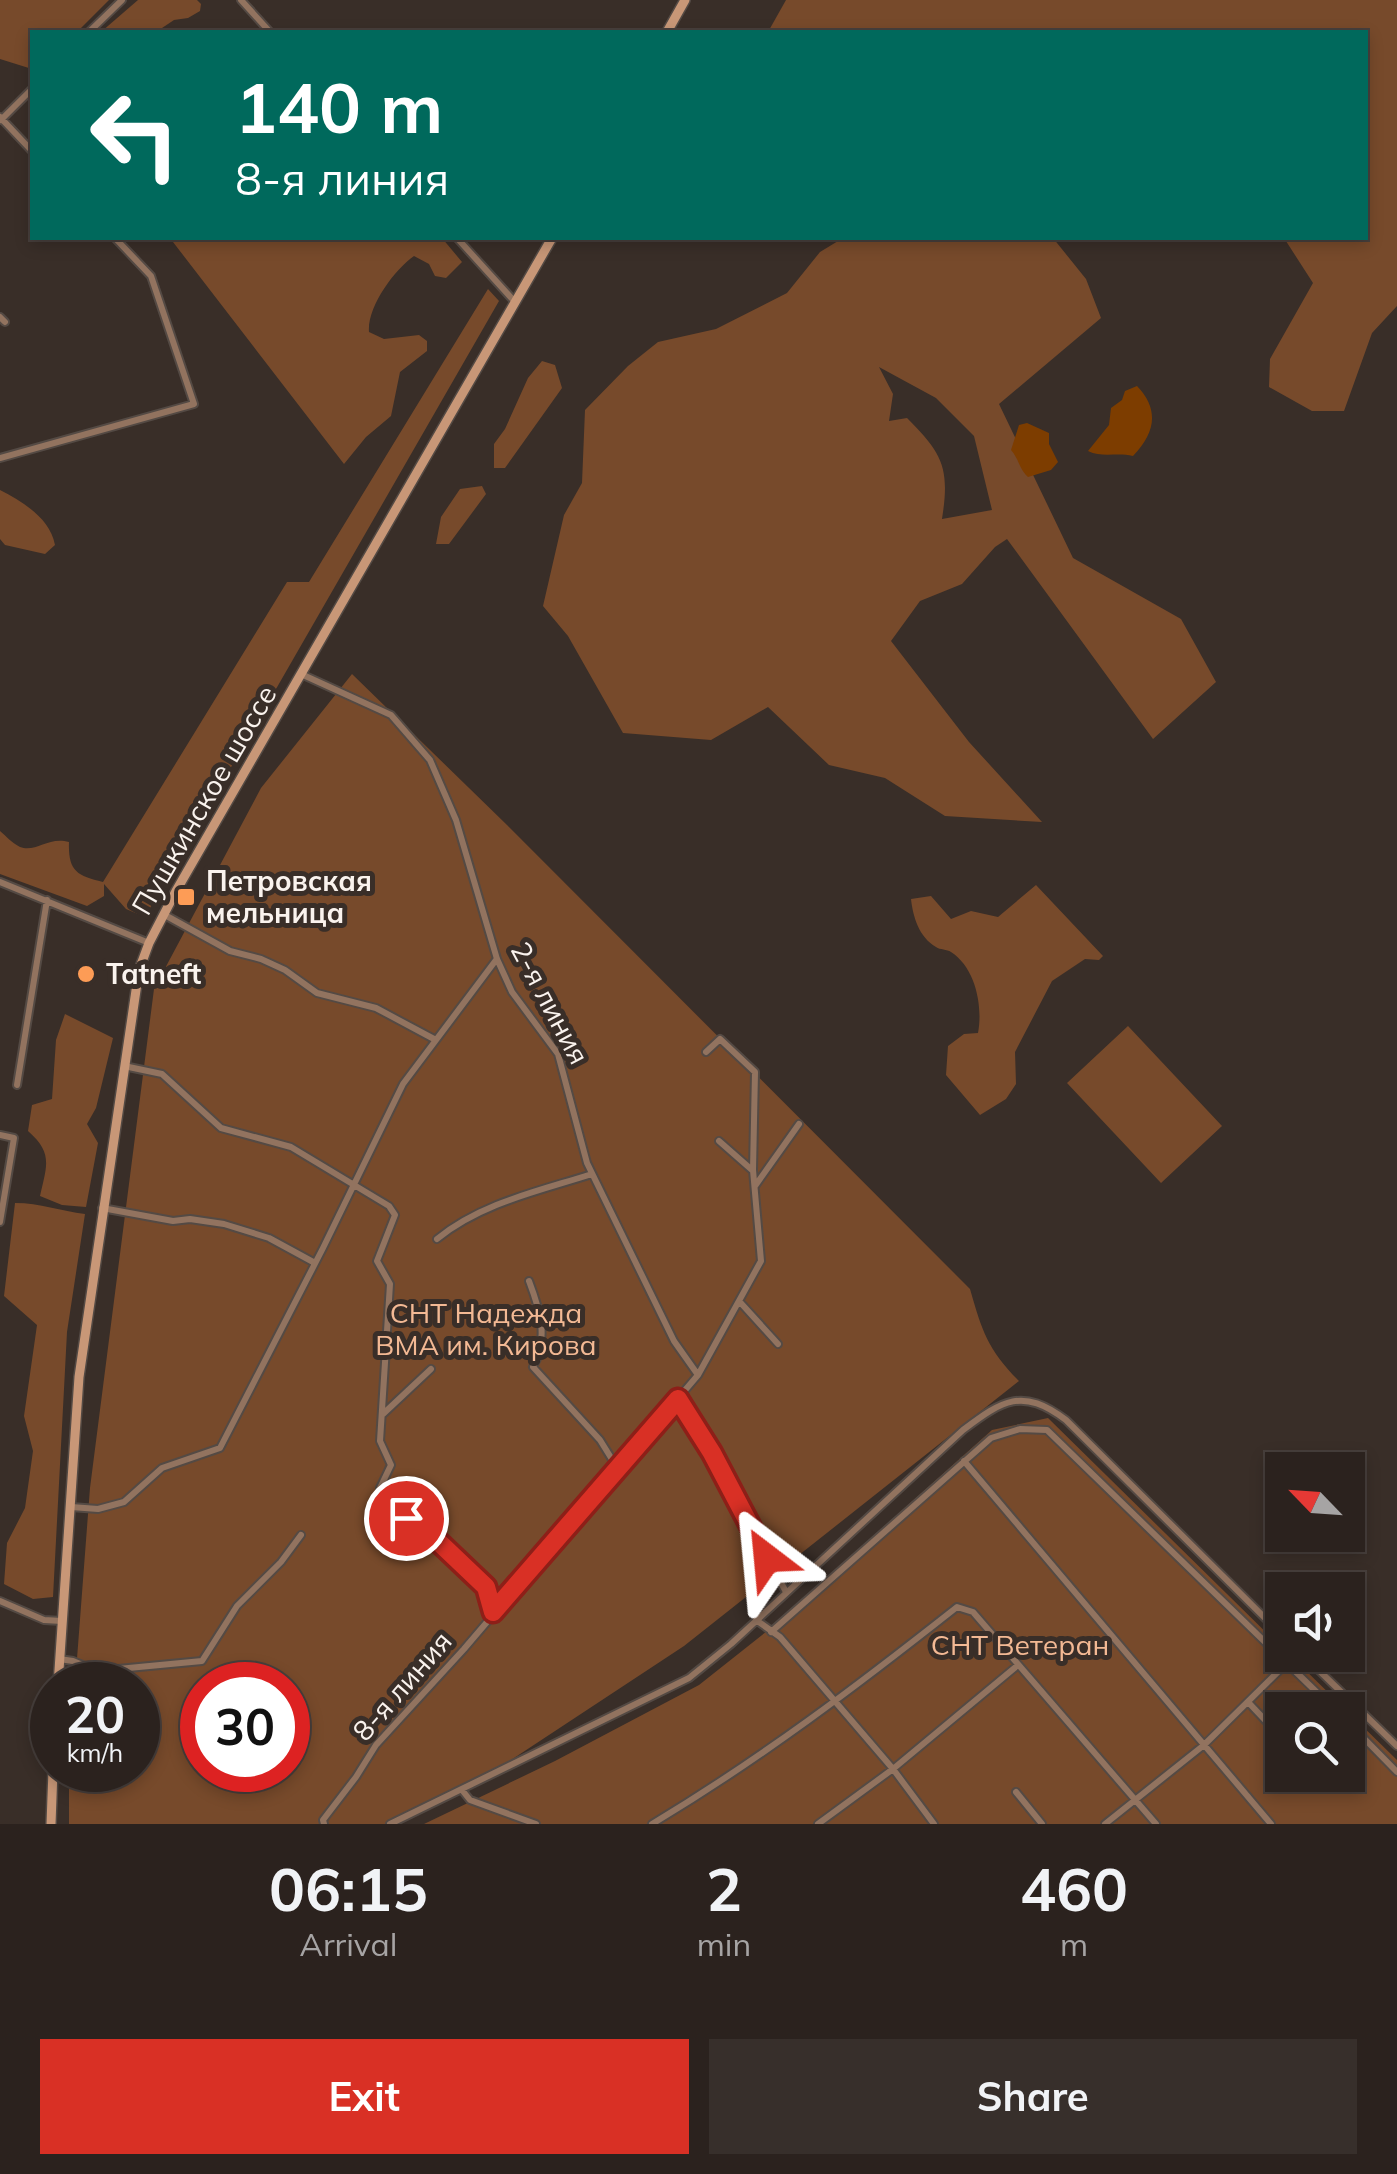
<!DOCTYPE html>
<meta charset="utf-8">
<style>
:root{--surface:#2b221e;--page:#372f2b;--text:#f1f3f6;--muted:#a6a4a4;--line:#473f3c;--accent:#d93025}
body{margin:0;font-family:Mulish,sans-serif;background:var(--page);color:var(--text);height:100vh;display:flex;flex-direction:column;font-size:38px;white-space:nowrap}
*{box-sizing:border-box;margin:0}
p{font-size:32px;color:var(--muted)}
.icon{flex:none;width:55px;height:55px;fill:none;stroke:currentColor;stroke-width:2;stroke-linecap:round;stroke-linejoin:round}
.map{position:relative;height:1824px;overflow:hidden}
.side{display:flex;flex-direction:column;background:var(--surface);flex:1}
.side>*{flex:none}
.guide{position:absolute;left:30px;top:30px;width:1338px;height:210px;border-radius:0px;box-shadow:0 5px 15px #0003,0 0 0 2px var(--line);background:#00695c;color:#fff;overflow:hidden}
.needle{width:65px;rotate:295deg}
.tools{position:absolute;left:1265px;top:1452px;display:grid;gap:20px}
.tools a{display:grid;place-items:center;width:100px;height:100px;border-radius:0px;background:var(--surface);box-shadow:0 5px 15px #0003,0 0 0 2px var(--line);font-size:50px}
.speed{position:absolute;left:30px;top:1662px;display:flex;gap:20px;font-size:50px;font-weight:700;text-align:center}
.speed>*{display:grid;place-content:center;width:130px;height:130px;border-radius:50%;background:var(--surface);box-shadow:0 5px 15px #0003,0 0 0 2px var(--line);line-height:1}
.speed small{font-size:25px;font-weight:400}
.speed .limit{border:15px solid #d22;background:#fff;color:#111}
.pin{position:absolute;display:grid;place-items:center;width:85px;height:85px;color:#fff;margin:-42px;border:5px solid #fff;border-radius:50%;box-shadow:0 2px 10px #0007}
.me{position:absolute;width:110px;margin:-55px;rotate:331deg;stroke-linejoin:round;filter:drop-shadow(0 0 8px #0008)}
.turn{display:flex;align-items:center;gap:35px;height:210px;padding:0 40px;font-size:45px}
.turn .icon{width:130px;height:130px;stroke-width:2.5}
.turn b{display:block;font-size:70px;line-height:85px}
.eta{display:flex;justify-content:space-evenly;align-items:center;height:170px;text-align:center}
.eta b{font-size:60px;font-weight:700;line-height:70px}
.cta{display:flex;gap:20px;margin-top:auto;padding:20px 40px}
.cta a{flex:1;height:115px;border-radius:0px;background:var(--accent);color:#fff;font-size:40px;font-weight:700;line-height:115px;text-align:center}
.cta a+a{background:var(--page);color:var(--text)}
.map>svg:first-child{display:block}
.green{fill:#774a2b;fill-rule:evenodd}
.water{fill:#7d3d00}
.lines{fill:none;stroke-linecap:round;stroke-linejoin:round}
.minor-casing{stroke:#544a44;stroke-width:10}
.secondary-casing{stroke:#544a44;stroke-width:12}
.minor{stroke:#92735f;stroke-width:6}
.secondary{stroke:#c89777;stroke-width:9}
.route-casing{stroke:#8d1f18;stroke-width:25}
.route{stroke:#d93025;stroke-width:18}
.poi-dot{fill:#fd9c56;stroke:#392e28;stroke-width:4}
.labels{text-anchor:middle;stroke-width:10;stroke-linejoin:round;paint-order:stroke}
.street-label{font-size:28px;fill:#faf3ee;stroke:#392e28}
.poi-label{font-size:28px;font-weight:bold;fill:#faf3ee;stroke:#392e28;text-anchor:start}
.park-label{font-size:28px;fill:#f3b994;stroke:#392e28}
</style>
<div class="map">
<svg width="1397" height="1824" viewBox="0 0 1397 1824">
<rect width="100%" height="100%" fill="#392e28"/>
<path class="green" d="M0 0H109L77 32H32V69L0 59Z
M138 0H197L201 4 200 11 188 18 174 20 156 32H101Z
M786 0H1397V306L1372 333 1344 411H1312L1269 387 1270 359 1313 283 1284 238H1365V32H768Z
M179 238H442L462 262 446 278 435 276 429 264 414 256C394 270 367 307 369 332L384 339 419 335 427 341V351L400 372 391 416 366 437 344 464 173 242Z
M843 238H1053L1086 279 1101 318 999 404 1073 558 1181 619 1216 682 1153 739 1007 539 995 547 962 584 920 601 891 641 969 742 1042 822 945 816 885 778 829 765 768 707 711 740 623 733 568 636 543 606 564 515 582 483 585 410 628 366 658 342 716 329 787 293 820 252ZM879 367 936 398 974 436 992 510 942 519C950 468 943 454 907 418L889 421 893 394Z
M488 289 499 301 145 917 126 909 104 884V896L87 906 0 874V831C6 836 12 843 20 847 36 853 48 836 69 842 68 870 76 876 103 882L287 582H309Z
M542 361 555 365 562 388 505 468H494V444L505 429 528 378Z
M482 486 486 494 449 544H436L441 517 460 489Z
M0 490C23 502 50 518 55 545L45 554 5 545 0 539Z
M352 674 507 825 970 1289C982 1331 988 1350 1019 1381L684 1646 508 1762 386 1824H69V1770H138V1685H75L90 1488 154 989 261 788ZM202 1685H288V1770H202Z
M1036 885 1103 956 1099 960 1085 959 1052 981 1015 1052 1016 1084 1006 1099 980 1115 946 1075 948 1046 964 1034 978 1033C983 1007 976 968 951 952 947 949 940 950 936 947 919 937 913 917 911 899L931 896 951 919 971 911 998 917Z
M65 1014 113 1038 96 1108 87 1124 98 1143 86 1207 62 1205 40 1196C47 1165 53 1153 28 1131L32 1105 52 1099 56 1040Z
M1128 1026 1222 1126 1161 1183 1067 1083Z
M15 1203C40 1203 61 1211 85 1214L67 1332 53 1597 33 1599 4 1584 7 1543 25 1508 33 1451 24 1416 37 1325 4 1296Z
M1048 1418 1282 1648V1655H1290L1346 1710H1282V1775H1348V1712L1397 1760V1824H424L555 1761 699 1685 767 1631 992 1430Z"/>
<path class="water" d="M1137 386C1160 410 1155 433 1133 456 1118 452 1102 458 1088 451L1109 425 1111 408 1122 400 1125 391Z
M1027 423 1049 433V444L1058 462 1051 470 1028 477C1019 469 1019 459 1011 450L1019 425Z"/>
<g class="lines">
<defs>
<path id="minor" d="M241 0 270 32
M89 32 122 0
M0 117 32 151
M1 120 32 89
M457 238 515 302
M0 317 5 322
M0 458 194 404 151 276 115 238
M301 674 391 715 430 760 456 820 497 959 512 992 558 1054 587 1163 674 1341 698 1375 464 1649 376 1745 356 1777 323 1820 324 1824
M0 882 149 943
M163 914 230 951 261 959 285 970 317 993 376 1008 434 1039
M124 1066 162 1074 221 1128 291 1147 389 1206 395 1215 377 1261 390 1284 380 1441 391 1465 380 1488 387 1508 424 1528 486 1587 493 1612
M17 1085 47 900
M0 1135 14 1138 0 1222
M719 1141 752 1170
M755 1186 799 1124
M102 1208 173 1221 190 1219 224 1224 269 1238 315 1263
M437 1239C481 1203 539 1191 592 1174
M529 1281C540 1310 549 1338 533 1367L600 1440 618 1469
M739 1301 778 1344
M698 1375 761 1261 753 1170 755 1072 720 1039 706 1052
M678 1399 712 1453 786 1592
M383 1414 431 1369
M964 1461 1271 1824
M71 1507 98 1509 124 1502 162 1468 220 1448 323 1248 403 1084 496 960
M0 1601 44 1620 62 1621
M756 1620 780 1637 893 1769 934 1824
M771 1632 991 1438 1020 1429 1047 1430 1335 1710
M1303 1655 1397 1746
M59 1659 73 1661 97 1671 202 1661 237 1606 281 1562 301 1535
M1248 1702 1282 1738
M1348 1722 1397 1772
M462 1790 470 1800 536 1824
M1016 1792 1042 1824
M390 1824 689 1678 731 1644 963 1430C1003 1400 1022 1387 1066 1420L1282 1635
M652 1824C762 1758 857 1686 957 1607L973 1612 1156 1824
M818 1824 893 1769 1018 1665
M1105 1824 1204 1745 1295 1655"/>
<path id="secondary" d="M667 32 685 0
M58 1685 79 1377 139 970 149 943 176 891 552 238
M51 1824 53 1770"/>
</defs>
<use href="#minor" class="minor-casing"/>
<use href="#secondary" class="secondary-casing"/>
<use href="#minor" class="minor"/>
<use href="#secondary" class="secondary"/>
</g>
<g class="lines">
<defs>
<path id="route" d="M406 1518 424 1528 486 1587 493 1612 678 1399 712 1453 767 1558"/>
</defs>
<use href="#route" class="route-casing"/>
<use href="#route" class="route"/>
</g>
<g class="poi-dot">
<rect x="176" y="887" width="20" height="20" rx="5"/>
<circle cx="86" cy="974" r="10"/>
</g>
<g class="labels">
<g class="street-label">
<text transform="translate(204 800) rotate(-60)" y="10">Пушкинское шоссе</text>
<text transform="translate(550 1003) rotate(62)" y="10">2-я линия</text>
<text transform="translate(402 1686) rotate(-49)" y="10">8-я линия</text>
</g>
<g class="poi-label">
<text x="206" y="891">Петровская<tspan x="206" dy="32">мельница</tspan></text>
<text x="106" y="984">Tatneft</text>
</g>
<g class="park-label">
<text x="486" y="1323">СНТ Надежда<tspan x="486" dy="32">ВМА им. Кирова</tspan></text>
<text x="1020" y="1655">СНТ Ветеран</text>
</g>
</g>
</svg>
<div class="tools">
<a><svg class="needle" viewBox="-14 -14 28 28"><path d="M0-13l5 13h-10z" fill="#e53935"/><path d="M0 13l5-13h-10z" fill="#a6a4a4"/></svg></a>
<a><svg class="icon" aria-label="sound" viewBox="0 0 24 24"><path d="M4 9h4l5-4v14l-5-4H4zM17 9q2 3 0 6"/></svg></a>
<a><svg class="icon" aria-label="search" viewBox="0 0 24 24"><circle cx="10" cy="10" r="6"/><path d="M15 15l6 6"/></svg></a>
</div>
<div class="speed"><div>20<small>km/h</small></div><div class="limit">30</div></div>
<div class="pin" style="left:406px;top:1518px;background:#d93025"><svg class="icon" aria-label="arrive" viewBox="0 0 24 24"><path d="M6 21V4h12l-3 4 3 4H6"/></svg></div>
<svg class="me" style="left:767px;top:1558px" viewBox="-20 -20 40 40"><path d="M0-17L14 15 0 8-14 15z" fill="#d93025" stroke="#fff" stroke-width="4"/></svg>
<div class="guide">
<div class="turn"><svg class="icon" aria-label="left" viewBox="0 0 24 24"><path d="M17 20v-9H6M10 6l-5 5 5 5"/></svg><div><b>140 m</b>8-я линия</div></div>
</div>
</div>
<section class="side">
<div class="eta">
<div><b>06:15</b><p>Arrival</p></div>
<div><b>2</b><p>min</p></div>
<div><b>460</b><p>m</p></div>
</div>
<div class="cta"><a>Exit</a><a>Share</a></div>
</section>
